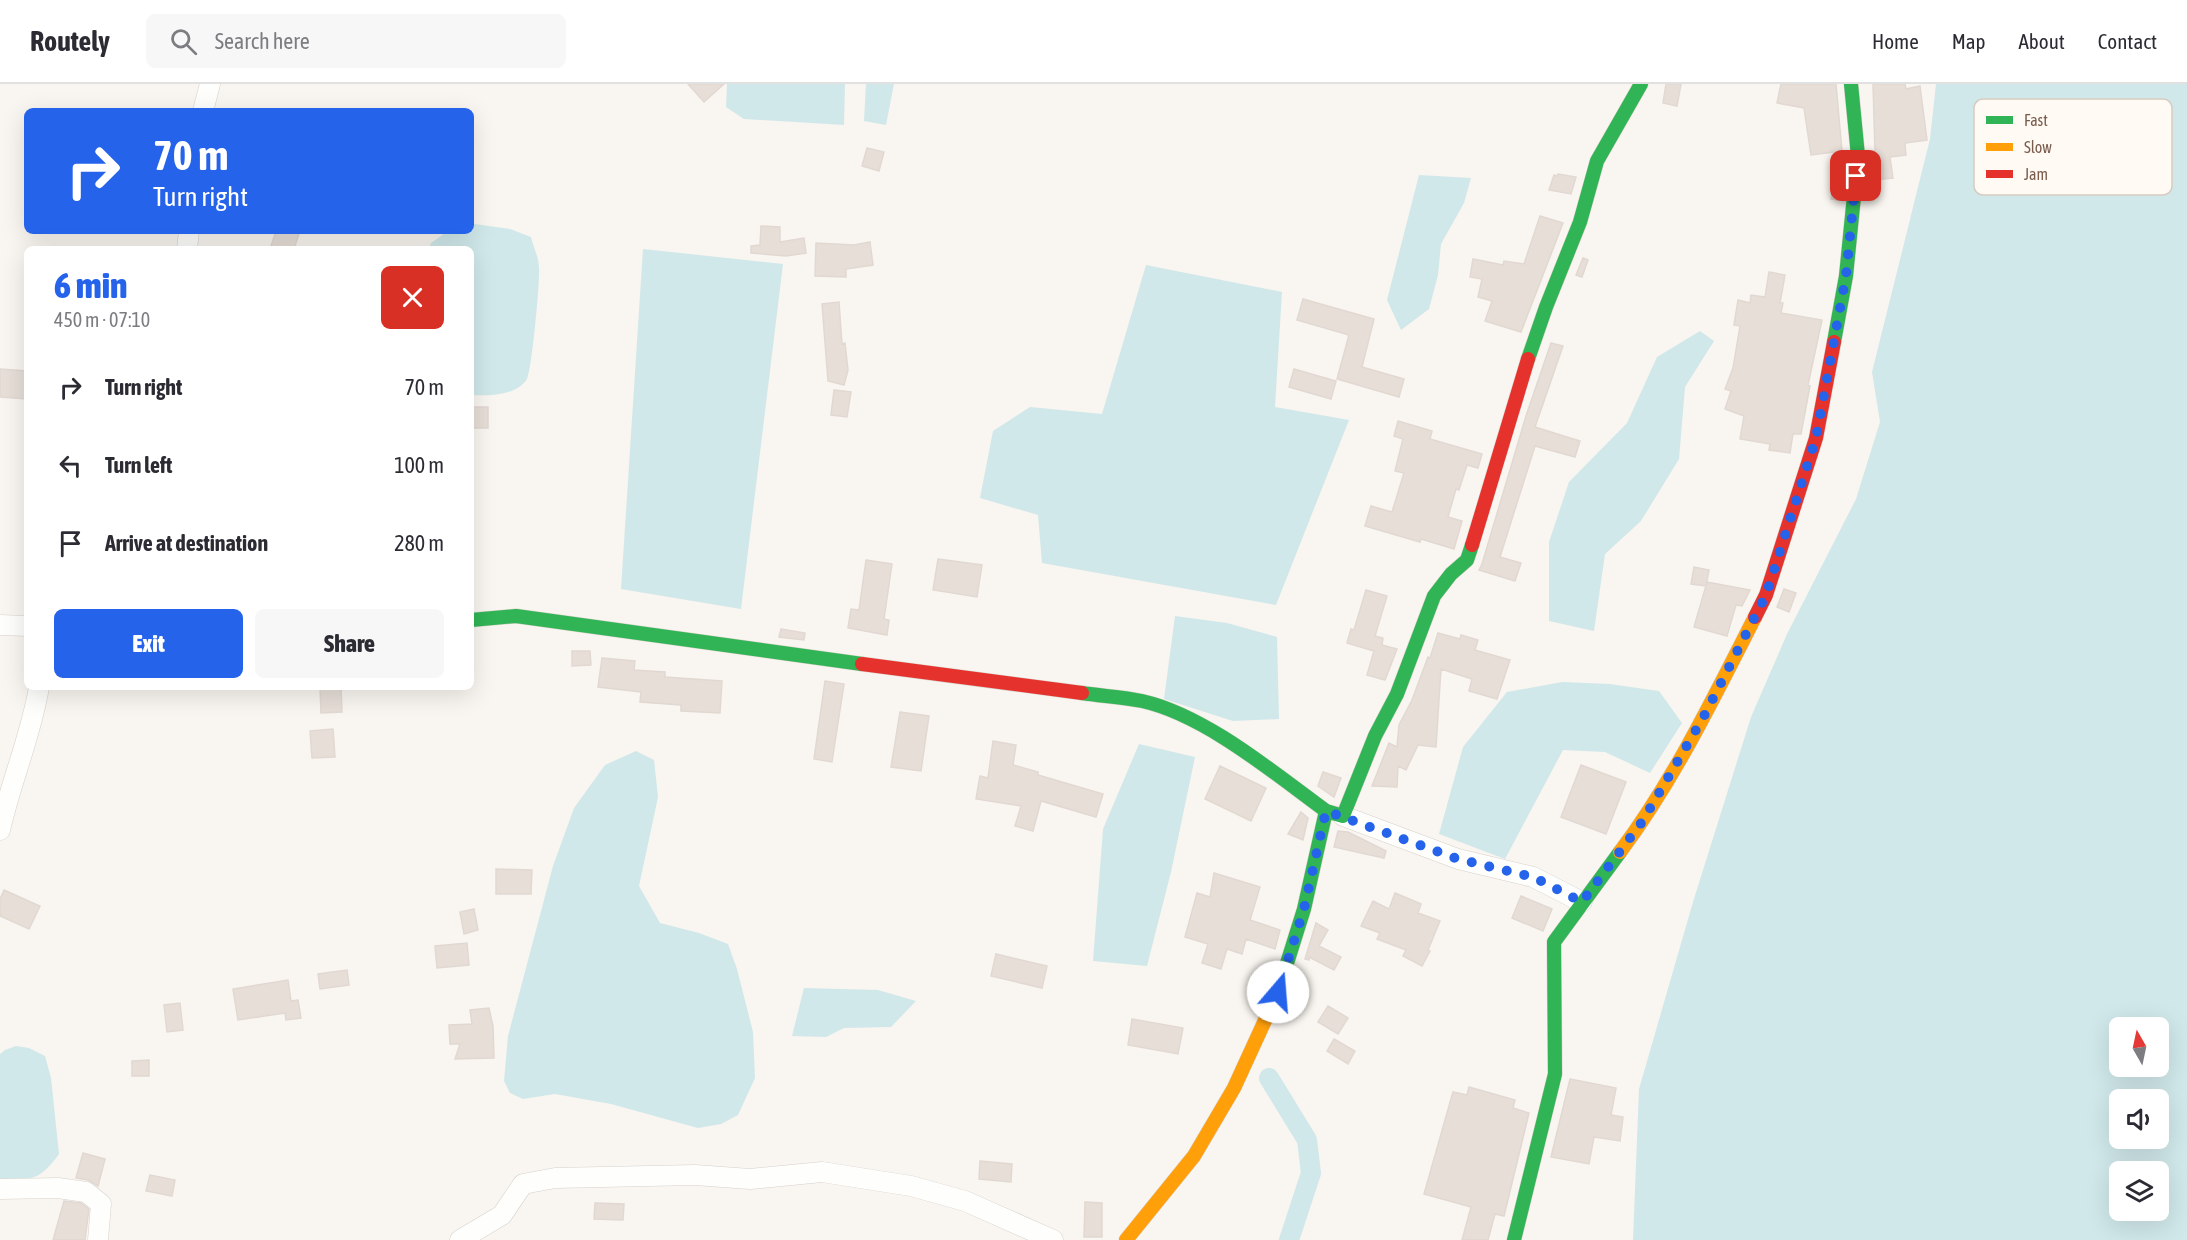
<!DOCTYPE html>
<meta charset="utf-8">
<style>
:root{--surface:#fff;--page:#f7f7f7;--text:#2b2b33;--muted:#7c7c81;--line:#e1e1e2;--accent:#2563eb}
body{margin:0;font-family:"Asap Condensed",sans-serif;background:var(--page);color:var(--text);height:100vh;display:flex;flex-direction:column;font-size:22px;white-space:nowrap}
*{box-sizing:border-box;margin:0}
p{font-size:20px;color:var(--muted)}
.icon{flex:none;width:33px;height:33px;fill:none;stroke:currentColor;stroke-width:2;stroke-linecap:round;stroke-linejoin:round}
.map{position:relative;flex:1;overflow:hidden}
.drawer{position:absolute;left:24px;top:162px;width:450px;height:444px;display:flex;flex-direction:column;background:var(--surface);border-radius:9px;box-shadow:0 6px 24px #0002}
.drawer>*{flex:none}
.guide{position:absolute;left:24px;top:24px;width:450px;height:126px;border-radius:9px;box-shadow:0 6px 24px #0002;background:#2563eb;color:#fff;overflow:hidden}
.needle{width:39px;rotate:351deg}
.buttons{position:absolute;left:2109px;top:933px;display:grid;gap:12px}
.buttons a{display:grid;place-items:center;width:60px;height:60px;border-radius:9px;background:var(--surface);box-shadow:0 6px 24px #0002;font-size:30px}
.pin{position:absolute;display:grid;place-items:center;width:51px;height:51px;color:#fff;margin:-26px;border-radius:12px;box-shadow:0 3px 9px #0006}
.me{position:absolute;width:66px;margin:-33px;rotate:18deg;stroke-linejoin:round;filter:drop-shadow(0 0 4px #0008)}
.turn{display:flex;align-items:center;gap:21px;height:126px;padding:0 30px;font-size:27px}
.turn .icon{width:78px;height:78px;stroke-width:2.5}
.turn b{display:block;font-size:42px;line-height:51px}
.round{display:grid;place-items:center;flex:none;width:63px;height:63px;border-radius:9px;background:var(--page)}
.summary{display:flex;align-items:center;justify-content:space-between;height:102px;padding:0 30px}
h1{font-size:36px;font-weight:800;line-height:45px;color:var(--accent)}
.cta{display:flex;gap:12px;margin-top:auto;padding:12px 30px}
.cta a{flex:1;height:69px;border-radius:9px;background:var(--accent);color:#fff;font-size:24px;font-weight:800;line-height:69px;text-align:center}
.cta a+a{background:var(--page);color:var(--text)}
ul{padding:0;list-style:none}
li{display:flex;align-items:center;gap:18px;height:78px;padding:0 30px}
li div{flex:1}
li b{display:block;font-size:22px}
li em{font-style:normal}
header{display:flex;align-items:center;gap:36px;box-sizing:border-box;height:84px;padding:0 30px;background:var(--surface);border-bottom:2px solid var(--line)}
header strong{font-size:28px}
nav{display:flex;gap:33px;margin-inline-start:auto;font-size:21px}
.search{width:420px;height:54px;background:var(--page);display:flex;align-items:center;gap:15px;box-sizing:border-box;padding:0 21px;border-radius:9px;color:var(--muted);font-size:22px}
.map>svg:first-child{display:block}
.water{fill:#d0e8ea;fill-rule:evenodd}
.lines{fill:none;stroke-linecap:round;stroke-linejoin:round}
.canal{stroke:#d0e8ea;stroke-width:20}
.building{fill:#e6ded7;stroke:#e2d8d2;stroke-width:1.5}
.street-casing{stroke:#d7d1cb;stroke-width:21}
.fast-casing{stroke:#d9d2cb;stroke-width:15}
.slow-casing{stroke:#d9d2cb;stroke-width:15}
.jam-casing{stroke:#d9d2cb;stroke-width:15}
.street{stroke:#fefefd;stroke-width:20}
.fast{stroke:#30b455;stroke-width:14}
.slow{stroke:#ff9f0a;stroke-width:14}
.jam{stroke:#e5322d;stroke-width:14}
.route{stroke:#2563eb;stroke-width:10;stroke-dasharray:0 18}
.key{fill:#fffaf3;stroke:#d7cbc1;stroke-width:1.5}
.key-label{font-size:16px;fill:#7a5c4d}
</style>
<header>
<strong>Routely</strong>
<div class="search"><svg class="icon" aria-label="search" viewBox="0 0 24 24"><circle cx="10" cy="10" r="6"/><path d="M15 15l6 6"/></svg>Search here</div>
<nav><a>Home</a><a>Map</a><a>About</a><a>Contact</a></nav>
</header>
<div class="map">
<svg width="2187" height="1156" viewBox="0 0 2187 1156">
<rect width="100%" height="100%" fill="#f9f5f0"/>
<path class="water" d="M727 0H845L844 41 744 35 726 23Z
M866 0H894L886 41 864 37Z
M1936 0H2187V1156H1633L1639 1005 1693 818 1751 633 1787 550 1856 415 1880 338 1872 288 1930 55ZM2120 944H2158V982H2120ZM2120 1016H2158V1054H2120ZM2120 1088H2158V1126H2120Z
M1419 91 1471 94 1464 119 1441 160 1438 191 1429 225 1401 246 1387 216Z
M475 140 510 145 531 153C533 162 539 174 539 184 540 198 532 285 527 295 516 312 489 312 471 311V165H429L431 159 448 147H471V141Z
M643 165 783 180 741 525 621 505Z
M1146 181 1282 208 1275 323 1349 336 1276 521 1042 479 1038 431 980 414 993 347 1030 323 1102 330Z
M1700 247 1714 257 1685 303 1679 375 1641 437 1605 470 1594 547 1549 537V458L1569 398 1627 339 1657 273Z
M1175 532 1227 539 1277 553 1279 635 1233 637 1164 615Z
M1562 598 1610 600 1659 607 1682 639 1650 689 1605 668 1563 666 1505 775 1439 750 1463 663 1507 608Z
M1139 660 1195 673 1171 788 1147 882 1093 877 1103 745Z
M636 667 654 676 658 713 639 802 660 839 699 849 728 860 737 885 753 948 755 994 738 1031 721 1040 698 1044 611 1020 555 1010 523 1015 510 1009 504 997 508 952 553 782 574 724 605 681Z
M804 904 878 906 916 917 891 943 844 944 826 953 792 952Z
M16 962 29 964 45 972 51 994 59 1070C40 1097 31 1095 0 1098V970L5 966Z"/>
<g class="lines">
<path class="canal" d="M1269 994 1307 1056 1311 1089 1289 1156"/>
</g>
<path class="building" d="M688 0H724L704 18Z
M1666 0H1681L1677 22 1663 19Z
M1781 0H1836L1842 67 1811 71 1804 24 1777 19Z
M1873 0H1905L1906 5 1920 2 1927 56 1905 59 1906 71 1890 73 1893 94 1874 96 1873 67H1875Z
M867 64 884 68 879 87 862 82Z
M1842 71 1838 116 1831 115 1838 72Z
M1558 90 1576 93 1571 110 1549 106 1554 91 1557 92Z
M1540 132 1563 139 1521 248 1485 237 1492 217 1478 213 1482 195 1470 193 1473 175 1503 181 1504 177 1524 180Z
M761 142 780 143V158L804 154 806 169 786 172 751 169V162L760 161Z
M276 147H300L294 165H270Z
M870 158 873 181 846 185V193L815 192 816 159 854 161Z
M1583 174 1588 176 1582 193 1576 191Z
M1769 188 1785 191 1780 219H1783L1781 229 1822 236 1808 301 1810 302 1801 350H1793L1790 369 1769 366 1770 360 1740 355 1744 332 1725 325 1731 307 1725 305 1733 284 1740 242 1734 241 1738 216 1750 219 1751 211 1765 213Z
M1303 215 1374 235 1362 283 1404 295 1399 313 1337 295 1349 251 1297 236Z
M839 218 842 260 845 259 848 286 844 301 828 297 822 220Z
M1551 259 1563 262 1535 343 1580 357 1575 373 1535 362 1500 473 1521 479 1515 497 1479 486 1482 480 1526 332Z
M0 285 27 287V315L0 313Z
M1294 285 1336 297 1331 315 1289 303Z
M834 306 851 308 847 333 831 331Z
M471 323H488V344H471Z
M1398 337 1432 347 1430 355 1482 370 1478 384 1467 381 1459 406 1456 405 1448 433 1462 437 1454 465 1421 455 1420 458 1365 442 1371 422 1392 428 1404 389 1395 387 1403 355 1394 352Z
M938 475 982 481 977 513 933 506Z
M866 476 892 480 884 535 889 536 887 551 848 544 851 525 859 526Z
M1694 483 1709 486 1706 502 1691 500Z
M1707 498 1750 506 1742 522 1736 521 1727 552 1694 543Z
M1784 505 1796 509 1789 528 1777 523Z
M1366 506 1387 512 1375 552 1383 554 1382 561 1397 565 1385 596 1367 591 1374 567 1347 559 1351 545 1354 546Z
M781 545 805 549 804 556 779 553Z
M1438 549 1460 555 1461 551 1478 556 1475 566 1510 576 1497 615 1469 607 1472 595 1441 585 1436 663 1418 661 1406 686 1398 682 1397 703 1372 702 1389 659 1397 663 1399 641 1412 616 1428 573 1430 574Z
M572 567H590L591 581 572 582Z
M602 574 635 577 634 586 665 588V593L722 597 720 629 681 627V621L640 618 641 608 598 603Z
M825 597 844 600 832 678 814 675Z
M320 603H341L342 628 321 629Z
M900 628 929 632 921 687 891 683Z
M333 645 335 673 312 674 310 647Z
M993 657 1016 661 1013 681 1038 688V691L1103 710 1096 733 1041 717 1033 747 1015 742 1021 722 976 715 980 692 988 694Z
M1581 681 1626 698 1606 750 1561 733Z
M1220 682 1266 704 1251 737 1205 715Z
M1323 688 1341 694 1334 713 1318 702Z
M1301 728 1308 734 1303 756 1288 750Z
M1338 747 1348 748 1386 767 1384 774 1334 763Z
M496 785 532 786 531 810H496Z
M1214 789 1260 803 1250 836 1280 846 1275 865 1246 855 1242 870 1227 865 1221 885 1202 879 1208 860 1185 853 1197 809 1210 813Z
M4 806 40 822 29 845 0 832V815Z
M1395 809 1421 820 1418 829 1440 837 1428 866 1430 867 1422 882 1403 872 1406 866 1377 855 1380 849 1361 842 1373 817 1389 825Z
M1521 812 1552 825 1543 847 1512 834Z
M474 825 478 846 464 850 460 828Z
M1316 839 1328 846 1319 862 1341 873 1334 886 1309 873V876L1305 875Z
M467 859 469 881 437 884 435 862Z
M996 870 1047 882 1042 904 991 892Z
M347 886 349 901 320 905 318 890Z
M288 896 291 917 298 916 301 934 286 936 285 929 238 936 233 905Z
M180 919 183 946 167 948 164 921Z
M1328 922 1348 934 1338 950 1318 938Z
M489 924 493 942 494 974 455 975 460 960H450L449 941 472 940 470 926Z
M1132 935 1183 944 1178 970 1128 961Z
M1334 955 1355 967 1348 980 1327 967Z
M149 976V992H132V977Z
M1570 995 1616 1004 1611 1031 1623 1033 1620 1057 1594 1053 1589 1080 1551 1073Z
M1469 1003 1515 1016 1513 1024 1529 1029 1504 1132 1495 1130 1488 1156H1462L1471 1123 1424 1110 1453 1008 1467 1011Z
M83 1069 105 1075 98 1102 88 1096 76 1094Z
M980 1077 1012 1080 1011 1098 979 1095Z
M150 1091 175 1096 172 1112 146 1107Z
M64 1117 81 1119 89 1125 85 1156H53Z
M1085 1118 1102 1119V1153H1084Z
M595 1119 624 1120 623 1136 594 1135Z"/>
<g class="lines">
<defs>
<path id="street" d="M203 27 210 0
M187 165 189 147
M0 541 27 542
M1343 732 1458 775 1533 793 1582 818
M0 746C11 697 31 652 39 603
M0 1105 58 1104 86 1108 101 1120 98 1156
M460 1156 502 1131 523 1100 555 1094 695 1091 750 1095 822 1088 911 1102 965 1117 1053 1156"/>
<path id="fast" d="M1834 258 1846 192 1858 72 1851 0
M1528 275 1546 223 1580 138 1597 77 1641 0
M471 536 516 532 862 580
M1082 609C1102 612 1122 613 1142 617 1205 631 1274 689 1326 727
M1278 908 1304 825 1326 727 1343 732 1375 652 1397 610 1434 512 1451 490 1467 476 1472 461
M1514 1156 1555 990 1554 858 1620 768"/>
<path id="slow" d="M1620 768C1674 696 1714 613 1755 533
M1126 1156 1194 1072 1234 1004 1278 908"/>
<path id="jam" d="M1472 461 1528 275
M1755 533 1766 511 1816 354 1834 258
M862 580 1082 609"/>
</defs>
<use href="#street" class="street-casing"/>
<use href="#fast" class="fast-casing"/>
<use href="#slow" class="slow-casing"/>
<use href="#jam" class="jam-casing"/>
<use href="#street" class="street"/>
<use href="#fast" class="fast"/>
<use href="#slow" class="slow"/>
<use href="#jam" class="jam"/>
</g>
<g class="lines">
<path class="route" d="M1278 908 1304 825 1326 727 1458 775 1533 793 1582 818 1642 738 1703 634 1766 511 1816 354 1846 192 1856 92"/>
</g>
<rect x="1974" y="15" width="198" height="96" rx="9" class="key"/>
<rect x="1986" y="32" width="27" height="8" fill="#30b455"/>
<rect x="1986" y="59" width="27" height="8" fill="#ff9f0a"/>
<rect x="1986" y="86" width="27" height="8" fill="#e5322d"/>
<g class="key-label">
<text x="2024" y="42">Fast</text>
<text x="2024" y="69">Slow</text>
<text x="2024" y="96">Jam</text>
</g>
</svg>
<div class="buttons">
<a><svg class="needle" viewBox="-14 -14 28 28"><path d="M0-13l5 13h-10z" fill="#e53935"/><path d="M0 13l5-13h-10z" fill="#7c7c81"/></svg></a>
<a><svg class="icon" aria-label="sound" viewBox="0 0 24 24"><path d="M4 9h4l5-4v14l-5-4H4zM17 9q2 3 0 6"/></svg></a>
<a><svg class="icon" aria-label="layers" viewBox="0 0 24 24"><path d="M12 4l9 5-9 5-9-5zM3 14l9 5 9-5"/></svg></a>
</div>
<div class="pin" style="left:1856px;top:92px;background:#d93025"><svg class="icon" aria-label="arrive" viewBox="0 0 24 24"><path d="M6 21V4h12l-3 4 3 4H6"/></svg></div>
<svg class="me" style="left:1278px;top:908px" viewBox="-20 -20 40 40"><circle r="19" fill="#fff"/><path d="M0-13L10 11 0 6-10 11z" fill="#2563eb"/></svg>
<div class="guide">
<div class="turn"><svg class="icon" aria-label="right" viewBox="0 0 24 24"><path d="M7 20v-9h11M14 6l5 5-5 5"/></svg><div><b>70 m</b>Turn right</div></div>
</div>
<section class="drawer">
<div class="summary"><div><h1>6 min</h1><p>450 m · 07:10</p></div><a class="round" style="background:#d93025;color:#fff"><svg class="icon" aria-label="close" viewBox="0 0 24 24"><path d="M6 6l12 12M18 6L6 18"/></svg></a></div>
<ul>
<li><svg class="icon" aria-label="right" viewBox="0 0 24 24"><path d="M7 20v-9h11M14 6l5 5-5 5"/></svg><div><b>Turn right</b></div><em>70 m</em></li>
<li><svg class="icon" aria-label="left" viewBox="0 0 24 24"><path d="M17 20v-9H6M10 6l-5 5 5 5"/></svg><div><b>Turn left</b></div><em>100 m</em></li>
<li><svg class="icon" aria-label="arrive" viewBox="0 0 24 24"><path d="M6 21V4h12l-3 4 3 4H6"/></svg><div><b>Arrive at destination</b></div><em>280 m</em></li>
</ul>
<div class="cta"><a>Exit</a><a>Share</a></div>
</section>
</div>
